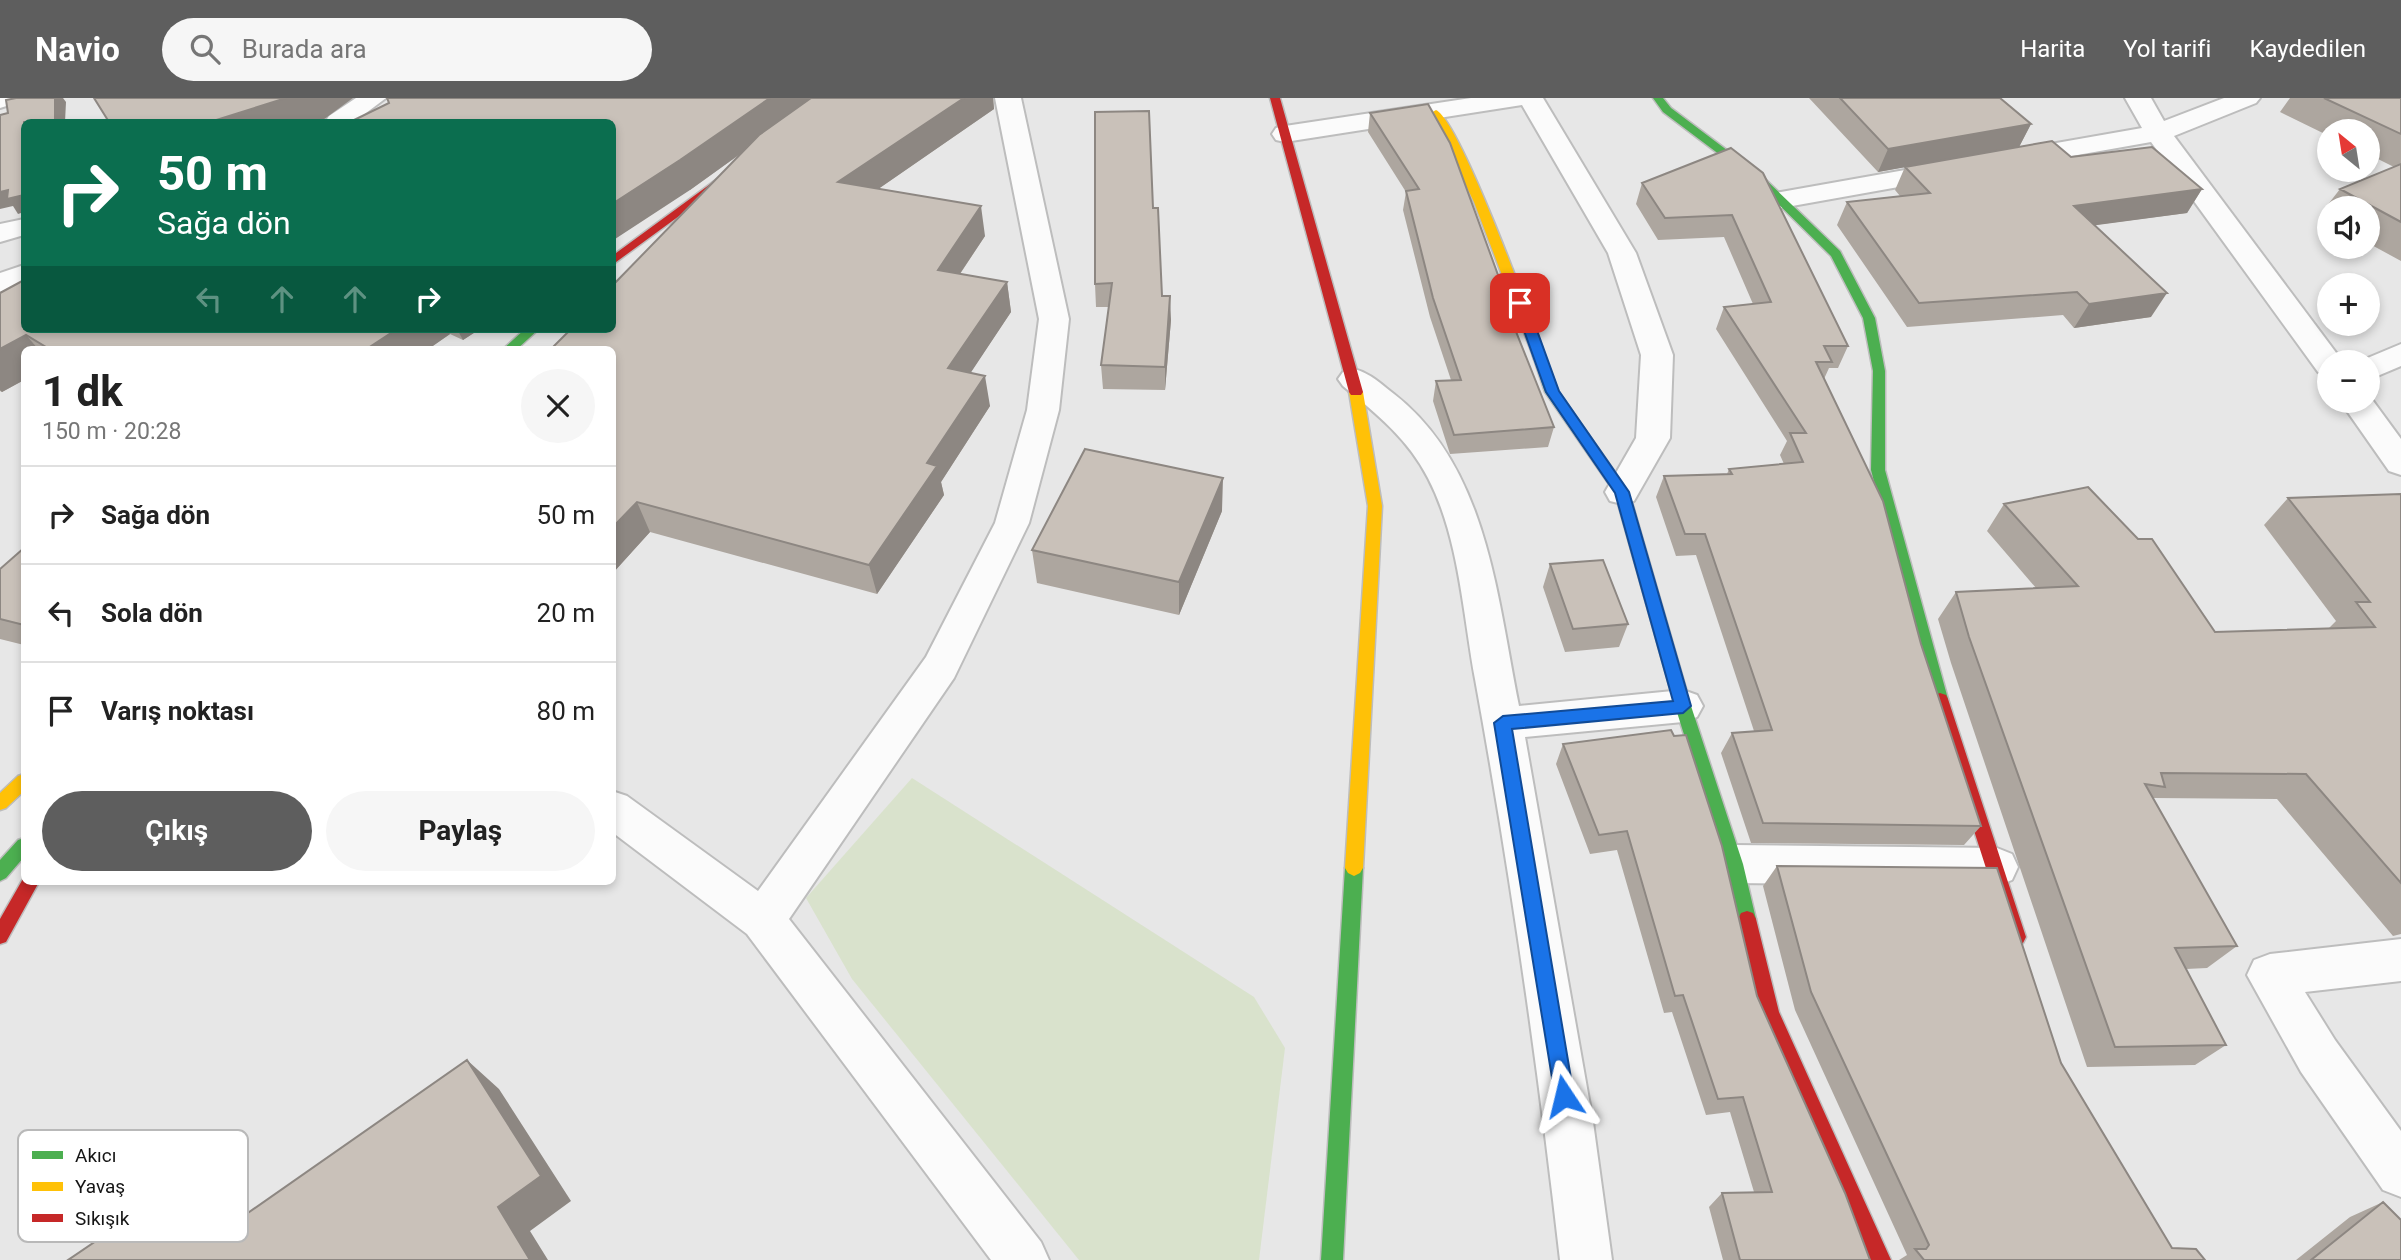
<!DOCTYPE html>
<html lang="tr">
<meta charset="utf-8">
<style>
:root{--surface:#fff;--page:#f6f6f6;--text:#222;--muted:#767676;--line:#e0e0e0;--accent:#5e5e5e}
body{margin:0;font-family:Roboto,sans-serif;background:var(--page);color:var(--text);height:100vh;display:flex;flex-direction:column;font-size:26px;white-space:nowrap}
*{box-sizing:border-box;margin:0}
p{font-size:23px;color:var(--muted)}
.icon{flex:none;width:38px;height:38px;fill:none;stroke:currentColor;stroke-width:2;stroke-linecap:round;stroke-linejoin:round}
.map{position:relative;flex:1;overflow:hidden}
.details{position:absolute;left:21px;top:248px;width:595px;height:539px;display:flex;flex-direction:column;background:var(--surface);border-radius:10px;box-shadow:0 4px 10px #0003}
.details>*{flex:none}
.banner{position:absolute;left:21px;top:21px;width:595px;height:214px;border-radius:10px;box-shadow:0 4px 10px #0003;background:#0b6e4f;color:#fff;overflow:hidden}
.needle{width:46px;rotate:330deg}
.fabs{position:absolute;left:2317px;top:21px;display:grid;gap:14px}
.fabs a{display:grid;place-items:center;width:63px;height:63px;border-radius:50%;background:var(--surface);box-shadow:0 4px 10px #0003;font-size:35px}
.pin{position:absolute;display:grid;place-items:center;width:60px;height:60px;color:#fff;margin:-30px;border-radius:14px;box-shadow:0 4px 10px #0006}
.me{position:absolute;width:77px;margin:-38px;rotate:350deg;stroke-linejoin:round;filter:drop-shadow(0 0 5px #0008)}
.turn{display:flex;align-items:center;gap:24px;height:147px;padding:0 21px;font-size:32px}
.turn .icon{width:91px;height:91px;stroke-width:2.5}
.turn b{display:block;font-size:49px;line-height:60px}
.lanes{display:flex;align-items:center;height:66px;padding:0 21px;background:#0003;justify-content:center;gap:35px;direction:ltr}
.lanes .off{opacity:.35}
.round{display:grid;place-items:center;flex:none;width:74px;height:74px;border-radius:37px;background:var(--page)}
.headline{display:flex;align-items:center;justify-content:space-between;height:119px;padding:0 21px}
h1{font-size:42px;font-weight:700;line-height:52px}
.cta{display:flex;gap:14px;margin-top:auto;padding:14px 21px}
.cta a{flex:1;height:80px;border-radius:42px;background:var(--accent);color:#fff;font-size:28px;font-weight:700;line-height:80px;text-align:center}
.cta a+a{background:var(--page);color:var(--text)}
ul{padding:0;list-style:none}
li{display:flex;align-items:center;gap:21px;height:98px;padding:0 21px;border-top:2px solid var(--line)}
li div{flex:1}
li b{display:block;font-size:26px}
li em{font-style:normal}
header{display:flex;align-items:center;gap:42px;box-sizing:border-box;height:98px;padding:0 35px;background:var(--accent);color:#fff}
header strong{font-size:33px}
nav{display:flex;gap:38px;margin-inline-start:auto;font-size:24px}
.search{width:490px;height:63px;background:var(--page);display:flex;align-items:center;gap:18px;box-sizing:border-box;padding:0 24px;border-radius:38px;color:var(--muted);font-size:26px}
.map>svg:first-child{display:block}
.green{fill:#d9e2cc}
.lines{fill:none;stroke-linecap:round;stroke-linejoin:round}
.street-casing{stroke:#bdbdbd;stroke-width:4}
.fast-casing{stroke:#bdbdbd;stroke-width:3}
.slow-casing{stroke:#bdbdbd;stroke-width:3}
.jam-casing{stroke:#bdbdbd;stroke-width:3}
.street{fill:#fbfbfb;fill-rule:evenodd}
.fast{fill:#4caf50;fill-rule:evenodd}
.slow{fill:#ffc107;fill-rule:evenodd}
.jam{fill:#c62828;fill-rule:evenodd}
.wall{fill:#ada69f}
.shaded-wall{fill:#8d8782}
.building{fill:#c9c1b9;stroke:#8d8782;stroke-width:2}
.route{fill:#1a73e8;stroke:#114b97;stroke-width:2}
.key{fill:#fff;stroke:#b9b9b9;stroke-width:2}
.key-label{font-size:19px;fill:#151515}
</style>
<header>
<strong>Navio</strong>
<div class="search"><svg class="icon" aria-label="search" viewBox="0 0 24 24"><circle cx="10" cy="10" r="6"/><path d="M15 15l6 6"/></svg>Burada ara</div>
<nav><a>Harita</a><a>Yol tarifi</a><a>Kaydedilen</a></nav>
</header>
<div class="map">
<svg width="2401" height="1162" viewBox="0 0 2401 1162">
<rect width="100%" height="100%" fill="#e7e7e7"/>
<path class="green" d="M912 680 1254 899 1285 950 1259 1162H1079L852 881 806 800Z"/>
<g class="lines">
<defs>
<path id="street" d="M0 0H20L16 5 0 10Z
M356 0H386L354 24H325L329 18Z
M995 0H1021L1069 221 1059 312 1029 425 954 580 789 821 1041 1144 1049 1162H991L747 836 612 734V693L627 698 758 793 926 559 995 425 1027 312 1039 221Z
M1471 0H1543L1636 155 1673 257 1670 340 1634 403 1622 406 1610 403 1605 394 1636 340 1641 257 1608 155 1522 7 1285 44 1276 42 1272 36 1276 30 1285 28Z
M2125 0H2151L2164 23 2224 0H2260L2256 5 2174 38 2340 260 2343 264H2329V277L2318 274 2151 44 2010 69 2001 67 1997 61 2001 55 2010 53 2142 30Z
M1950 64 1960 66 1964 72 1960 78 1781 110 1771 108 1767 102 1771 96 1781 94Z
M24 121V137L0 144V126Z
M24 167V186L0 194V175Z
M2401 246V268L2368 282V264H2358Z
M1354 271C1370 275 1381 286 1394 296 1488 369 1497 500 1519 608L1683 592 1697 597 1703 608 1697 619 1683 624 1525 639 1593 1024 1612 1162H1560C1538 968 1510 773 1475 581 1463 516 1459 439 1428 380 1408 341 1377 316 1343 288L1338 281 1343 274Z
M2368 296 2401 341V377L2389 373 2340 303H2368Z
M1734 747 1997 750 2012 756 2018 769 2012 782 1997 788 1734 785 1719 779 1713 766 1719 753Z
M2401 841V883L2305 894 2335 942 2401 1033V1099L2383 1092 2301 974 2247 877 2254 862 2270 856Z"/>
<path id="fast" d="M1653 0H1663L1671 10 1764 80 1840 153 1875 220 1885 273V372L1948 601 1946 605H1934L1932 601 1871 372 1873 273 1863 220 1831 158 1756 84 1663 14Z
M525 231H539L516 252H502Z
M1539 254 1545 258 1558 293 1629 394 1691 608 1743 766 1756 821 1753 827 1747 829 1741 827 1738 821 1725 766 1675 608 1615 395 1545 294 1533 258Z
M24 740V759L6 780 0 783V762L18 742Z
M1354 762 1360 765 1363 770 1343 1162H1321L1345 770 1348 765Z"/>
<path id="slow" d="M1436 12C1460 23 1532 222 1545 258L1544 261H1534L1533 258 1474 104 1431 15Z
M1356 290 1363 294 1382 408 1363 770 1360 775 1354 778 1348 775 1345 770 1368 408 1349 294Z
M24 676V693L6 710 0 712V695L18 678Z"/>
<path id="jam" d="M1270 0H1280L1363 294 1361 297H1351L1349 294Z
M739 65 749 67 612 167V158Z
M1940 595 1946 597 1948 601 2026 839 2023 845 2017 847 2011 845 2008 839 1932 601 1934 597Z
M24 779V784H39L6 844 0 846V821Z
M1747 813 1753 815 1756 821 1779 914 1891 1162H1869L1761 914 1738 821 1741 815Z"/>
</defs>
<use href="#street" class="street-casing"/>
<use href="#fast" class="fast-casing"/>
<use href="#slow" class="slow-casing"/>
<use href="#jam" class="jam-casing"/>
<use href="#street" class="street"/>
<use href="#fast" class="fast"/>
<use href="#slow" class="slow"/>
<use href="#jam" class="jam"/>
</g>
<path class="wall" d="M387 0H993L994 11 878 91 985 138 960 176 1007 184 1011 214 970 275 990 308 941 384 944 397 877 496 650 434 612 476 743 54 690 92 389 5Z
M1809 0H2000L2031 26 2019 49 2071 59 2202 91 2187 115 2094 127 2151 219 2074 230 2063 217 1907 229 1837 127 1847 104 1900 98 1895 92 1905 69 1878 74Z
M2290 0H2401V163L2368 145V110H2329V124L2319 118 2340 91 2394 69 2368 56V33H2329V38L2280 14Z
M1370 15 1514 221 1513 225 1554 329 1548 349 1450 356 1433 303 1436 283 1451 282 1430 219 1403 112 1406 94 1368 34Z
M1731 50 1848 248 1838 270H1829L1824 281 1921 546 1981 728 1964 747 1751 745 1721 655 1732 635 1754 633 1696 457 1676 458 1656 399 1664 378 1727 376 1729 371 1784 366 1780 357 1787 343 1716 231 1724 209 1753 206 1724 139 1658 142 1636 106 1642 85Z
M1153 110 1162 198 1171 222 1165 292 1103 291 1101 267 1109 209H1096L1095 186Z
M0 195 24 231H480L463 242 450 236 427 252H24V282L2 294 0 293Z
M2401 396V836L2393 838 2277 701 2153 700 2237 848 2207 870 2186 871 2226 947 2195 967 2087 969 1951 565 1938 521 1956 494 2036 490 1987 433 2004 406 2215 534 2329 530 2336 523 2264 427 2288 400Z
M1222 413 1179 517 1037 485 1032 452Z
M24 450V547L0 541V471Z
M1550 466 1628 526 1619 549 1565 554 1543 489Z
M1563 646 1757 898 1870 1162H1723L1709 1109 1722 1095 1754 1094 1730 1014 1706 1017 1672 914 1664 915 1617 752 1590 756 1556 666Z
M1777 768 2061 965 2172 1150 2205 1162H1899L1907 1157 1795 912 1763 788Z
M2383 1104 2401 1162H2296L2350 1119Z"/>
<path class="shaded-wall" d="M55 0H63L66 4 65 24H55Z
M286 0H353L323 22 316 24H210Z
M770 0H818L690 92 612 143V106Z
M964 0H993L994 11 845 114 838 84Z
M2031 26 2019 49 1878 74 1888 51Z
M2202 91 2187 115 2060 132 2074 108Z
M8 92 24 97V114L18 116 13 108 0 111V94Z
M981 108 985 138 943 201 938 172Z
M1007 184 1011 214 954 300 948 270Z
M2167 195 2151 219 2074 230 2089 206Z
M1170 198 1171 222 1165 292V269Z
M397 231H447L450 236 427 252H365Z
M457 231H480L463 242Z
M26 237 39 252H24V282L2 294 0 292V251Z
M985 278 990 308 941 384 944 397 877 496 869 467 927 365Z
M1223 380 1222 413 1179 517V484Z
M637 404 650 434 612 476V430Z
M467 962 499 991 571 1103 530 1133 548 1162H530L498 1109Z
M186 1082 232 1107 258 1162 212 1140Z"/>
<path class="building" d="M16 0H55V24H24V97L7 101 8 92 0 94V17L8 15 6 2Z
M94 0H286L210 24H109Z
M387 0H770L680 62 612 106V24H350L389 5Z
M811 0H964L838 84 981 108 938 172 1007 184 948 270 985 278 927 365 937 368 869 467 637 404 612 430V252H550L571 231H612V188L759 37Z
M1840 0H2000L2031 26 1888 51Z
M2324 0H2401V36Z
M1428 6 1450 45 1514 221H1511L1554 329 1454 337 1436 283 1461 282 1433 200 1406 93 1419 91 1370 15Z
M1149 13 1153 110H1158L1162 198H1170L1165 269 1101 267 1112 185 1095 186V14Z
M2052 43 2071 59 2152 49 2202 91 2074 108 2167 195 2089 206 2077 194 1919 205 1847 104 1930 95 1905 69Z
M1731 50 1763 75 1848 248H1824L1832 264H1816L1883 403 1921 546 1981 728 1763 725 1732 635 1772 632 1705 436H1685L1664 378 1732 376 1729 371 1803 364 1790 335H1806L1724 209 1771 204 1732 117 1665 120 1642 85Z
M2401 66V124L2340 91Z
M24 182V231H397L365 252H51L26 237 0 251V195Z
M1085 351 1223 380 1179 484 1032 452Z
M2088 389 2138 441H2152L2215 534 2375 529 2356 504H2370L2288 400 2401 396V785L2306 676 2161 675 2165 689 2145 686 2237 848 2175 850 2226 947 2115 949 1969 539 1956 494 2078 488 2004 406Z
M24 450V527L0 521V471Z
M1603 462 1628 526 1573 531 1550 466Z
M1671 632 1674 638 1686 637 1722 748 1757 898 1845 1095 1870 1162H1740L1722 1095 1772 1094 1743 999 1718 1001 1683 897 1675 898 1627 733 1599 737 1563 646Z
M1777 768 1997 770 2061 965 2172 1150 2196 1151 2205 1162H1924L1915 1151H1926L1929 1147 1811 894Z
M467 962 541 1078 498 1109 530 1162H68L186 1082 212 1140Z
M2383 1104 2401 1122V1162H2311Z"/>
<path class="route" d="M1520 201 1527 205 1559 293 1629 394 1691 608 1683 615 1512 631 1574 998 1572 1004 1564 1007 1557 1004 1555 998 1494 625 1503 618 1673 603 1615 395 1546 294 1514 205Z"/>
<rect x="18" y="1032" width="230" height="112" rx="10" class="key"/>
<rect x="32" y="1053" width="31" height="8" fill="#4caf50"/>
<rect x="32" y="1084" width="31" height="9" fill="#ffc107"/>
<rect x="32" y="1116" width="31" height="8" fill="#c62828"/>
<g class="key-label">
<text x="75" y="1064">Akıcı</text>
<text x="75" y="1095">Yavaş</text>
<text x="75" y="1127">Sıkışık</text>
</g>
</svg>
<div class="fabs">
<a><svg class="needle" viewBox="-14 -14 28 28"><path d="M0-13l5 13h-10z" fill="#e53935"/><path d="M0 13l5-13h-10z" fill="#767676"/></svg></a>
<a><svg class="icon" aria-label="sound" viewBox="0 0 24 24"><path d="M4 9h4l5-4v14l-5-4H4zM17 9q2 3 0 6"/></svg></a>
<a>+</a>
<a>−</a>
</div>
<div class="pin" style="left:1520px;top:205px;background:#d93025"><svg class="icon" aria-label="arrive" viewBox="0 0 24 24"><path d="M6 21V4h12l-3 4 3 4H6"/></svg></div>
<svg class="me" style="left:1564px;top:998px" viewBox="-20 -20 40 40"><path d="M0-17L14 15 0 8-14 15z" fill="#1a73e8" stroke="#fff" stroke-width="4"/></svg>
<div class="banner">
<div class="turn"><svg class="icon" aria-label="right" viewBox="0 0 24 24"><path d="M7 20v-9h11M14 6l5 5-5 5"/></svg><div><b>50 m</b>Sağa dön</div></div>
<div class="lanes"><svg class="icon off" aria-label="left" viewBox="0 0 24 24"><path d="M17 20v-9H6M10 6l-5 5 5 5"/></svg><svg class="icon off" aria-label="ahead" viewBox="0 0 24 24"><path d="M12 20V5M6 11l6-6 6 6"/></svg><svg class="icon off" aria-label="ahead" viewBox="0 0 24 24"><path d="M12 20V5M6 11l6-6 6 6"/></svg><svg class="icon" aria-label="right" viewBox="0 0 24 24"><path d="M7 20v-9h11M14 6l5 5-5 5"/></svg></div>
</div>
<section class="details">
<div class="headline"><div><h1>1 dk</h1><p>150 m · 20:28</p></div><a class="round"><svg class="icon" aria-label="close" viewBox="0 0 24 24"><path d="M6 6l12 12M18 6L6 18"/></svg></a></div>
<ul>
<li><svg class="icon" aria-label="right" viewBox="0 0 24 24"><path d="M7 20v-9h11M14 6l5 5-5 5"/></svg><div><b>Sağa dön</b></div><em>50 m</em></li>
<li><svg class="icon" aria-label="left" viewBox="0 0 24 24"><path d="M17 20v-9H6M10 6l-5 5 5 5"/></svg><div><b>Sola dön</b></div><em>20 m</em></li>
<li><svg class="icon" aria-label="arrive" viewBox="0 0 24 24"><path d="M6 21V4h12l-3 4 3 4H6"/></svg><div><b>Varış noktası</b></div><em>80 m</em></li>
</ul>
<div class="cta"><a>Çıkış</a><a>Paylaş</a></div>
</section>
</div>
